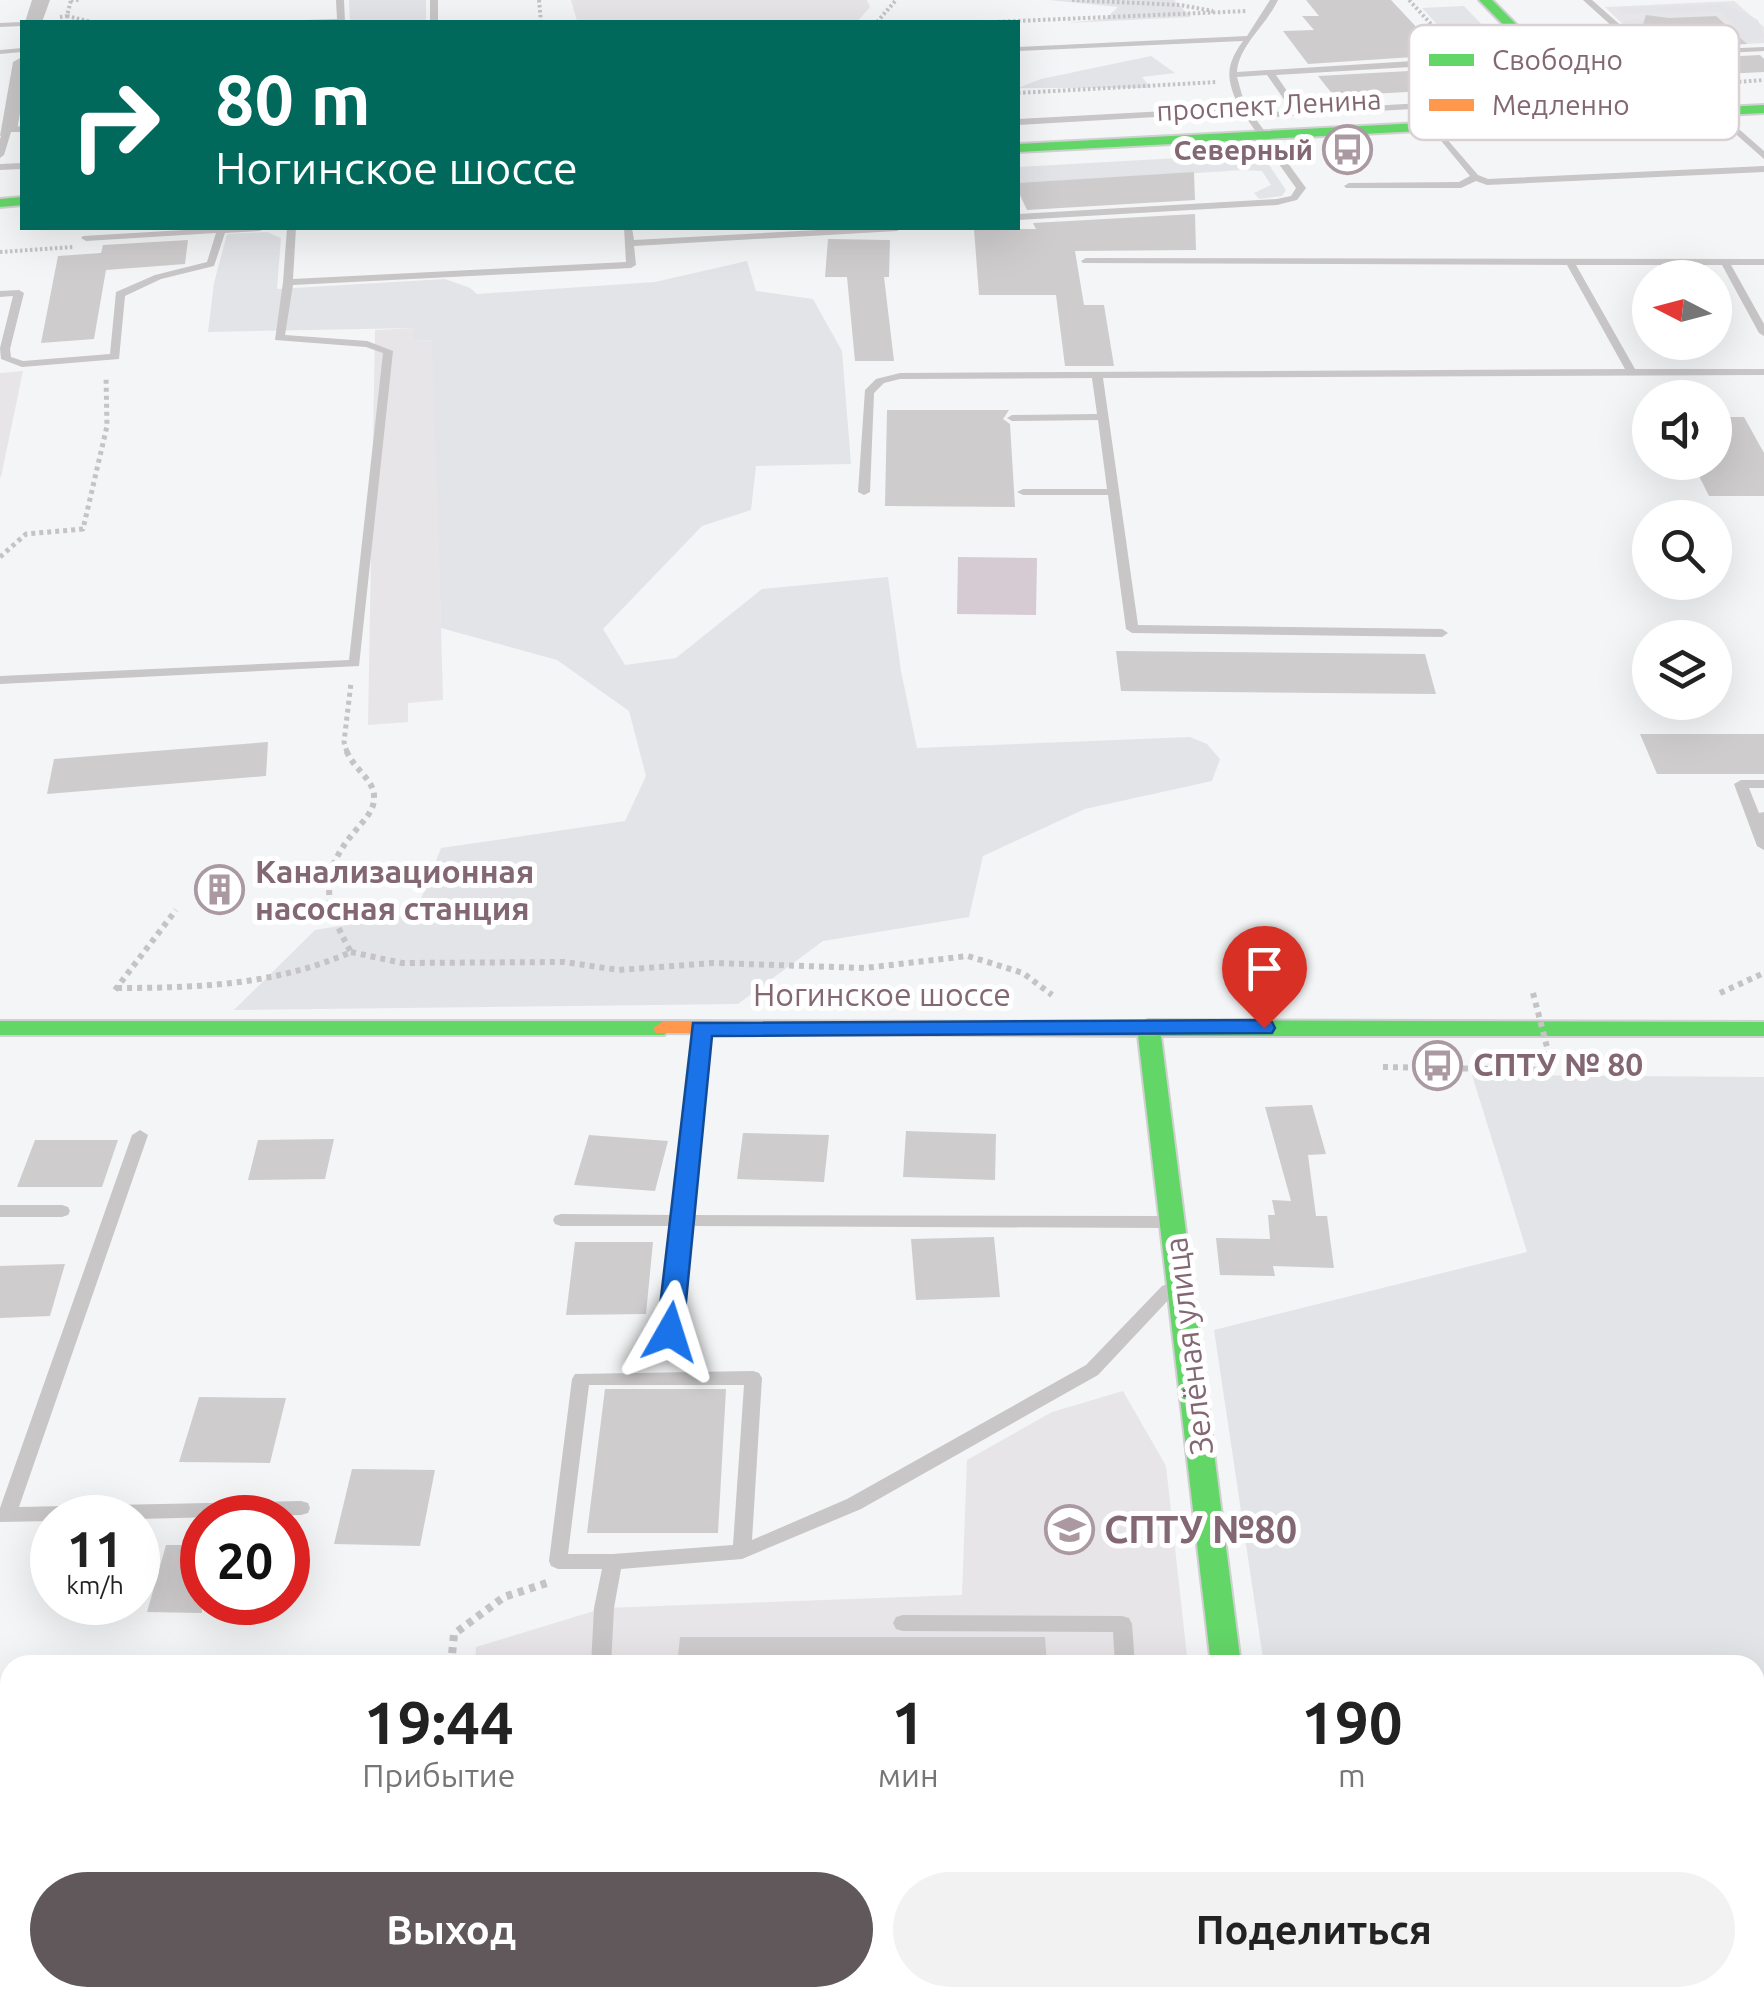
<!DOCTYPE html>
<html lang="ru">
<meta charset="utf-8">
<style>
:root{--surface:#fff;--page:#f2f2f2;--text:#222;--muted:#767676;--accent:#60585b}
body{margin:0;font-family:Ubuntu,sans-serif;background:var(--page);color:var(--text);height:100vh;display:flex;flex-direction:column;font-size:38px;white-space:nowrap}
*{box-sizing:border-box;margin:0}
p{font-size:32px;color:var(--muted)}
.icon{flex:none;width:55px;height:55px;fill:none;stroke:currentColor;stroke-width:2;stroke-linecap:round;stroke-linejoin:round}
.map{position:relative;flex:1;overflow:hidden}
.details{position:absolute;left:0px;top:1655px;width:1765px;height:352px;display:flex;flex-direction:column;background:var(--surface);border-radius:30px 30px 0 0;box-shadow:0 10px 40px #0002}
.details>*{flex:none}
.guide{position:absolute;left:20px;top:20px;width:1000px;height:210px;border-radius:0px;box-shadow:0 10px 40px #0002;background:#00695c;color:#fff;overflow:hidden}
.needle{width:65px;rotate:276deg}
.controls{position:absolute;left:1632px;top:260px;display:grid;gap:20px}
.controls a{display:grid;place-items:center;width:100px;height:100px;border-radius:50%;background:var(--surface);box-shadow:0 10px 40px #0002;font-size:50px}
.speed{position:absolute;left:30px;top:1495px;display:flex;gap:20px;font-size:50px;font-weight:700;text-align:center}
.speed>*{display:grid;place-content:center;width:130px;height:130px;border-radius:50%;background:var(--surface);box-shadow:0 10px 40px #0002;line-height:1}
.speed small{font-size:25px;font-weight:400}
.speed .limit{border:15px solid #d22;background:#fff;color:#111}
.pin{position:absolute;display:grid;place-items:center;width:85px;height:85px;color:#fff;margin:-102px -42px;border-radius:50% 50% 50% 0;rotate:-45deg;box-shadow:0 0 10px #0007}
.pin .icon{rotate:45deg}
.me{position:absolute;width:110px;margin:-55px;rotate:6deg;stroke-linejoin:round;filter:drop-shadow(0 0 8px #0008)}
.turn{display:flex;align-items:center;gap:35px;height:210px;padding:0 30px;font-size:45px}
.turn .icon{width:130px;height:130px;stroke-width:2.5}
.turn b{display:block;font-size:70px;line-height:85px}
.eta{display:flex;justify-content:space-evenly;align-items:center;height:170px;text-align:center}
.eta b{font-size:60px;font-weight:600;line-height:70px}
.button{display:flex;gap:20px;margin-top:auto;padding:20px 30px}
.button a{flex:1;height:115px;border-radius:60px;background:var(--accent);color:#fff;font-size:40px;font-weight:600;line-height:115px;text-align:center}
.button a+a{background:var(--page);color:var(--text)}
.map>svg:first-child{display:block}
.built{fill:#e7e5e7}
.green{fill:#e3e4e8}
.water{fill:#d6cbd2}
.building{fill:#cfccce}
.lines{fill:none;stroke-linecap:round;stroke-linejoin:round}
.fast-casing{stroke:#d1d0d1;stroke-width:4}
.slow-casing{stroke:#d1d0d1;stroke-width:4}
.path-far3{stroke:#c5c3c5;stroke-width:4;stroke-dasharray:2.5 2.5;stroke-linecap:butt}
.path-far2{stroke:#c5c3c5;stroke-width:5;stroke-dasharray:4 4;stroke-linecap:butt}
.path-far1{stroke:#c5c3c5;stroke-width:6;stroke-dasharray:5 5;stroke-linecap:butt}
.path{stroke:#c5c3c5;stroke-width:8;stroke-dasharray:6 6;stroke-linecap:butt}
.lane{fill:#c8c6c7;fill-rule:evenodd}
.street{fill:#c8c6c7;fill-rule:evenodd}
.fast{fill:#63d668;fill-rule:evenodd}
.slow{fill:#ff974d;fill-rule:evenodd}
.path-bridge{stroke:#c5c3c5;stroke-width:6;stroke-dasharray:5 5;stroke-linecap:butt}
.route{fill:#1a73e8;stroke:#114b97;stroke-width:2.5}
.labels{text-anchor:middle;stroke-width:10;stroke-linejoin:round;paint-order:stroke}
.far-street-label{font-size:28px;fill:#836773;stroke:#fff}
.far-poi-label{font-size:28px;font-weight:bold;fill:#836773;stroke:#fff;text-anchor:end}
.poi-label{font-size:32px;font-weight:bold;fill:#836773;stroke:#fff;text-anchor:start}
.street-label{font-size:32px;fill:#836773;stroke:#fff}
.near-poi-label{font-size:38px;font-weight:bold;fill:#836773;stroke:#fff;text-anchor:start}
.key{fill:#fff;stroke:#dad1d5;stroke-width:2.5}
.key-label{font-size:28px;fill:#836773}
</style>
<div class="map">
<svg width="1764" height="2007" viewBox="0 0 1764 2007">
<rect width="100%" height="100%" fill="#f4f5f6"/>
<path class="built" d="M571 0H867L870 7 857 22H581L577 21Z
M1734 1 1764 27V43L1648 49 1605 7Z
M414 328 415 341 433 340 443 700 408 703V722L368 725 375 330Z
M23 371 1 477H0V373Z
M1123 1391 1166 1466 1188 1665H475L476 1647 604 1608 962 1595 967 1460 1052 1412Z
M450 1998H1225L1226 2007H449Z"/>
<path class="green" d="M349 0H426V22H350Z
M1049 0H1174L1191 17 1066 23 1105 19 1118 7Z
M1725 4 1758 20 1764 37 1744 43 1653 48 1623 22 1639 18 1657 36 1740 31 1720 12 1624 13 1616 8Z
M1464 6 1488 31 1446 34 1422 8Z
M1151 56 1175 73 1142 77 1151 88H1018L1041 79Z
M1267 153 1265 159 1286 190 1282 196 1259 199 1254 193 1271 185 1262 171 1242 170 1018 185V167Z
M267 232 281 238 277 289 445 279 470 288 477 294 655 282 747 261 756 291 813 299 842 351 851 464 756 466 751 510 702 526 603 629 625 665 676 658 762 589 888 577 901 671 917 748 1190 737 1207 744 1220 759 1212 781 1085 809 983 856 969 917 823 941 738 1004 234 1010 315 930 415 914 441 848 625 821 646 776 629 711 557 660 441 628 432 340 414 341V328L208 332 214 283 227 234Z
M1472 1075 1764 1077V1890H1755V1665H1264L1214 1330 1527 1252Z
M1764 1987V2007H1557L1595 1998H1755V1988Z"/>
<path class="water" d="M958 557 1037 558 1036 615 957 614Z"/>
<path class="building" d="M1306 0H1391L1435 47 1486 49 1527 94 1459 97 1452 90H1443L1413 57 1308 64 1283 31 1314 30 1302 16H1319Z
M1646 15 1669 18 1716 16 1747 44 1652 48 1639 36Z
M1634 51 1646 61 1760 55 1764 59V72L1625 79Z
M1409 71 1426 91 1370 94 1373 99 1338 101 1318 76Z
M1194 172 1195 200 1027 210 1018 191V183Z
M1195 214 1196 250 1075 251 1084 305H1104L1114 366H1065L1056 295H979L974 229H1036L1033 223Z
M828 239 890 240 889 277H884L894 361H855L847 277H825Z
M188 240 185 264 106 270 94 339 41 343 58 256 101 253 103 245Z
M887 410H1009L1003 419 1010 424 1015 507 885 506Z
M1715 417H1744L1764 453V496H1709L1692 462H1715Z
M1116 651 1425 654 1436 694 1121 691Z
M1640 734H1764V774H1657Z
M268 742 266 776 47 794 54 759Z
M1312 1105 1326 1154 1308 1155 1316 1216H1327L1334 1268 1273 1266 1275 1276 1220 1275 1216 1238 1270 1239 1268 1215H1275L1272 1200 1291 1201 1265 1107Z
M906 1131 996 1134 995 1180 903 1177Z
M743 1133 829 1135 824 1182 737 1179Z
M589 1135 668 1141 655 1191 574 1185Z
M334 1139 325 1179 248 1180 258 1140Z
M35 1140H118L102 1187H17Z
M994 1237 1000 1297 916 1300 911 1239Z
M575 1242H653L646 1314 566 1315Z
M65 1264 50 1316 0 1318V1266Z
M605 1389H726L718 1533H587Z
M199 1397 286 1398 270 1463 179 1462Z
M352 1469 435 1470 420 1546 334 1544Z
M166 1545H202V1613L147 1612Z
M680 1637H1045L1047 1665H677Z"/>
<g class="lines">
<defs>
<path id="fast" d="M1479 0H1492L1605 113 1764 105V113L1018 152V144L1591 114Z
M22 197V205L0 207V199Z
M1148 1020 1764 1022V1036H1161L1241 1665H1211L1137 1027Z
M0 1021H664L675 1028 664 1035H0Z"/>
<path id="slow" d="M664 1021 1155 1022 1166 1029 1155 1036 656 1033 653 1028Z"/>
</defs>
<use href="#fast" class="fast-casing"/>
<use href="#slow" class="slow-casing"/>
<path class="path-far3" d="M71 0H81
M539 0 541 22
M1072 0 1180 5 1213 11
M1409 0 1442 36 1485 35
M67 16 92 22
M60 17 67 16 71 0
M877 22 896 0
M993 22 1247 11
M1416 49 1442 36
M1709 84 1764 80
M1018 93 1217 82
M0 252 73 247"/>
<path class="path-far2" d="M0 557 26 534 83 529 107 426 106 376
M347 752 344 742 351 683"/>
<path class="path-far1" d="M351 952 402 963 564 962 619 970 713 963 865 968 968 956 1023 973 1052 995
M117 988C198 988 276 985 351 952 324 905 318 873 356 830 365 819 375 810 374 796 374 779 351 767 346 749
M115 990 176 910
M1720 993 1764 973
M1383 1067 1553 1070"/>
<path class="path" d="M451 1665 454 1634 504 1597 550 1582
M1755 1936 1764 1935
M315 2007 325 1998"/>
<path class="lane" d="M336 0H344L345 22H301L305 20 337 19Z
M430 0H438V22H430Z
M1270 0H1278C1266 26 1239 45 1237 72L1413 61 1450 104 1446 107 1255 118 1306 188 1297 200 1277 205 1018 220V214L1277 199 1291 196 1296 188 1242 112 1018 125V119L1239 107C1226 79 1225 66 1243 41L1018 51V47L1247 36ZM1411 67 1440 102 1300 110 1276 75ZM1267 75 1292 111 1252 113 1242 95 1237 77Z
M1583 0H1592L1651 52 1764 47V51L1646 57Z
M22 22H25H22V26L0 27V23Z
M22 48V52L0 54V50Z
M1716 109 1764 151V159L1713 114 1712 112Z
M1433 123 1478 175 1488 179 1764 166V172L1487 185 1476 181 1461 188H1346L1344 186 1349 183 1459 182 1470 176 1429 126Z
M22 126V132H11L4 155 0 158V139L4 128Z
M22 163V169L0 170V164Z
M218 228H265L260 231 225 233 214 266 161 279 125 296 119 359 22 367 1 359 0 348 13 296 0 297V291L19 290 24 293 10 349 11 357 23 361 110 354 116 292 155 275 207 262 216 233 86 241 81 238 83 236Z
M287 228H296L293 279 626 262 624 228H632L634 240 855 228H902L897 231 634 246 636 265 631 268 293 285 285 335 367 341 393 351 359 666 0 684V676L349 660 383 353 366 347 275 340 283 282Z
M1086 258 1764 259V265H1731L1764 324V336L1759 333 1722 265H1576L1635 369H1764V375L1103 378 1138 625 1442 629 1448 633 1442 637 1132 633 1126 629 1108 495H1023L1017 492 1023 489H1107L1098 420 1012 421 1007 418 1012 415 1097 414 1092 378 900 379 884 383 874 393 870 492 864 495 858 492 865 390 876 379 900 373 1625 369 1567 265 1083 263 1081 261Z
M1741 780H1764V788H1749L1759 813 1764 812V850L1757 846 1734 784Z
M701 1023 709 1028 690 1215 1165 1216 1171 1218 1173 1222 1171 1226 1165 1228 689 1226 679 1332 676 1336H664L661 1332 673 1226H561L555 1224 553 1220 555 1216 561 1214 674 1215 693 1028Z
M140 1130 148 1135 19 1507 301 1501 308 1503 310 1508 308 1513 301 1515 138 1519 52 1518V1521L0 1522V1508L132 1135Z
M0 1205H62L68 1207 70 1211 68 1215 62 1217H0Z
M1168 1284 1174 1286 1177 1290 1174 1294 1098 1375 861 1509 742 1559 621 1569 614 1608 611 1665H591L594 1608 602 1569H558L551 1566 549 1561 572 1379 575 1374 753 1371 759 1373 762 1378 752 1540 847 1499 1086 1365 1162 1286ZM589 1385H744L733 1545 613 1554H568Z
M903 1615 1122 1616 1129 1618 1132 1624 1135 1665H1115L1113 1632 903 1631 896 1629 893 1623 896 1617Z
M570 1998H592L591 2007H569Z
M1142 1998H1164L1165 2007H1143Z"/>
<path class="street" d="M32 0H50L42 22H25Z
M22 57V102L17 130 0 136 13 62Z
M1244 1998H1292L1293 2007H1245Z"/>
<use href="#fast" class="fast"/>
<use href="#slow" class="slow"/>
<path class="path-bridge" d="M1533 993 1553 1070"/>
</g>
<path class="route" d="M1264 1020 1272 1022 1275 1028 1272 1033 712 1036 683 1332 679 1338H660L657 1332 693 1023Z"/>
<defs>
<symbol id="bus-ring" viewBox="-11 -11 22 22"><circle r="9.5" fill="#fff" stroke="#ab99a1" stroke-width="1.5"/><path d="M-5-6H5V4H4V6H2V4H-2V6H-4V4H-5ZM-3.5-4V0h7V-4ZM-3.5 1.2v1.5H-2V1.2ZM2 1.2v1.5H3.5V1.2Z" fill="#ab99a1"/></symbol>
<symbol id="building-ring" viewBox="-11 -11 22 22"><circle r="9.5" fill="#fff" stroke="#ab99a1" stroke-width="1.5"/><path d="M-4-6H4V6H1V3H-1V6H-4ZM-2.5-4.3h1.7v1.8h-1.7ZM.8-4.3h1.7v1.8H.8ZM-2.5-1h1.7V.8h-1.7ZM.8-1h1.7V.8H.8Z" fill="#ab99a1"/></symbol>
<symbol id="university-ring" viewBox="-11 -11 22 22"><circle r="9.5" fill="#fff" stroke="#ab99a1" stroke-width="1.5"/><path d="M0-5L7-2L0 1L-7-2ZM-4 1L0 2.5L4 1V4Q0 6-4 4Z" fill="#ab99a1"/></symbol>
</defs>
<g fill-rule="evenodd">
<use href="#bus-ring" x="1320" y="122" width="55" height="55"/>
<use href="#building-ring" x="192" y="862" width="55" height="55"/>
<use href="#bus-ring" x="1410" y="1038" width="55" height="55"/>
<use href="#university-ring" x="1042" y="1502" width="55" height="55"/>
</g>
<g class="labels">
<g class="far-street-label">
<text transform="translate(1269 105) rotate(-3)" y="10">проспект Ленина</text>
</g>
<g class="far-poi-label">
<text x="1313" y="160">Северный</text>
</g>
<g class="poi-label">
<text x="255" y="883">Канализационная<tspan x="255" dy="37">насосная станция</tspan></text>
<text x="1473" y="1076">СПТУ № 80</text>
</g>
<g class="street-label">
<text x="882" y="1006">Ногинское шоссе</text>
<text transform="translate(1189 1346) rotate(-97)" y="11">Зелёная улица</text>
</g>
<g class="near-poi-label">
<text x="1104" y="1543">СПТУ №80</text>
</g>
</g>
<rect x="1409" y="25" width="330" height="115" rx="15" class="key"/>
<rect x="1429" y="54" width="45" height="12" fill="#63d668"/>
<rect x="1429" y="99" width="45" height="12" fill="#ff974d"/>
<g class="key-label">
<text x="1492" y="70">Свободно</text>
<text x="1492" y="115">Медленно</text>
</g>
</svg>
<div class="controls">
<a><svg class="needle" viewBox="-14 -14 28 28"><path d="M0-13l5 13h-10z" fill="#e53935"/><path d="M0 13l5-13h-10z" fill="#767676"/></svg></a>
<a><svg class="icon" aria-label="sound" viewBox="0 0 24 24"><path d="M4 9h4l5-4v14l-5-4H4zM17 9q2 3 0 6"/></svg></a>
<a><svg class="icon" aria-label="search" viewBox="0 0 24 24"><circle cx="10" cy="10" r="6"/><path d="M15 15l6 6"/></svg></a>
<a><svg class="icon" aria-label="layers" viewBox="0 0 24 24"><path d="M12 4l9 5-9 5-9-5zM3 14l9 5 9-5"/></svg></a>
</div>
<div class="speed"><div>11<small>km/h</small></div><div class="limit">20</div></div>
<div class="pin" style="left:1264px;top:1028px;background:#d93025"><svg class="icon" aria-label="arrive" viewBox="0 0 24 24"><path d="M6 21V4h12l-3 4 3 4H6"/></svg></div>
<svg class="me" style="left:670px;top:1332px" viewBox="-20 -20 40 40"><path d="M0-17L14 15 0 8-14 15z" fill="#1a73e8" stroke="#fff" stroke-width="4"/></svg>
<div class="guide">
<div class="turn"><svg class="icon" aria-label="right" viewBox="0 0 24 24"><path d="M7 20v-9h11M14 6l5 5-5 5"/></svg><div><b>80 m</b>Ногинское шоссе</div></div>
</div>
<section class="details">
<div class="eta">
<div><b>19:44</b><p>Прибытие</p></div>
<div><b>1</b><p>мин</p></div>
<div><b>190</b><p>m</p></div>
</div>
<div class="button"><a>Выход</a><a>Поделиться</a></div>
</section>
</div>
